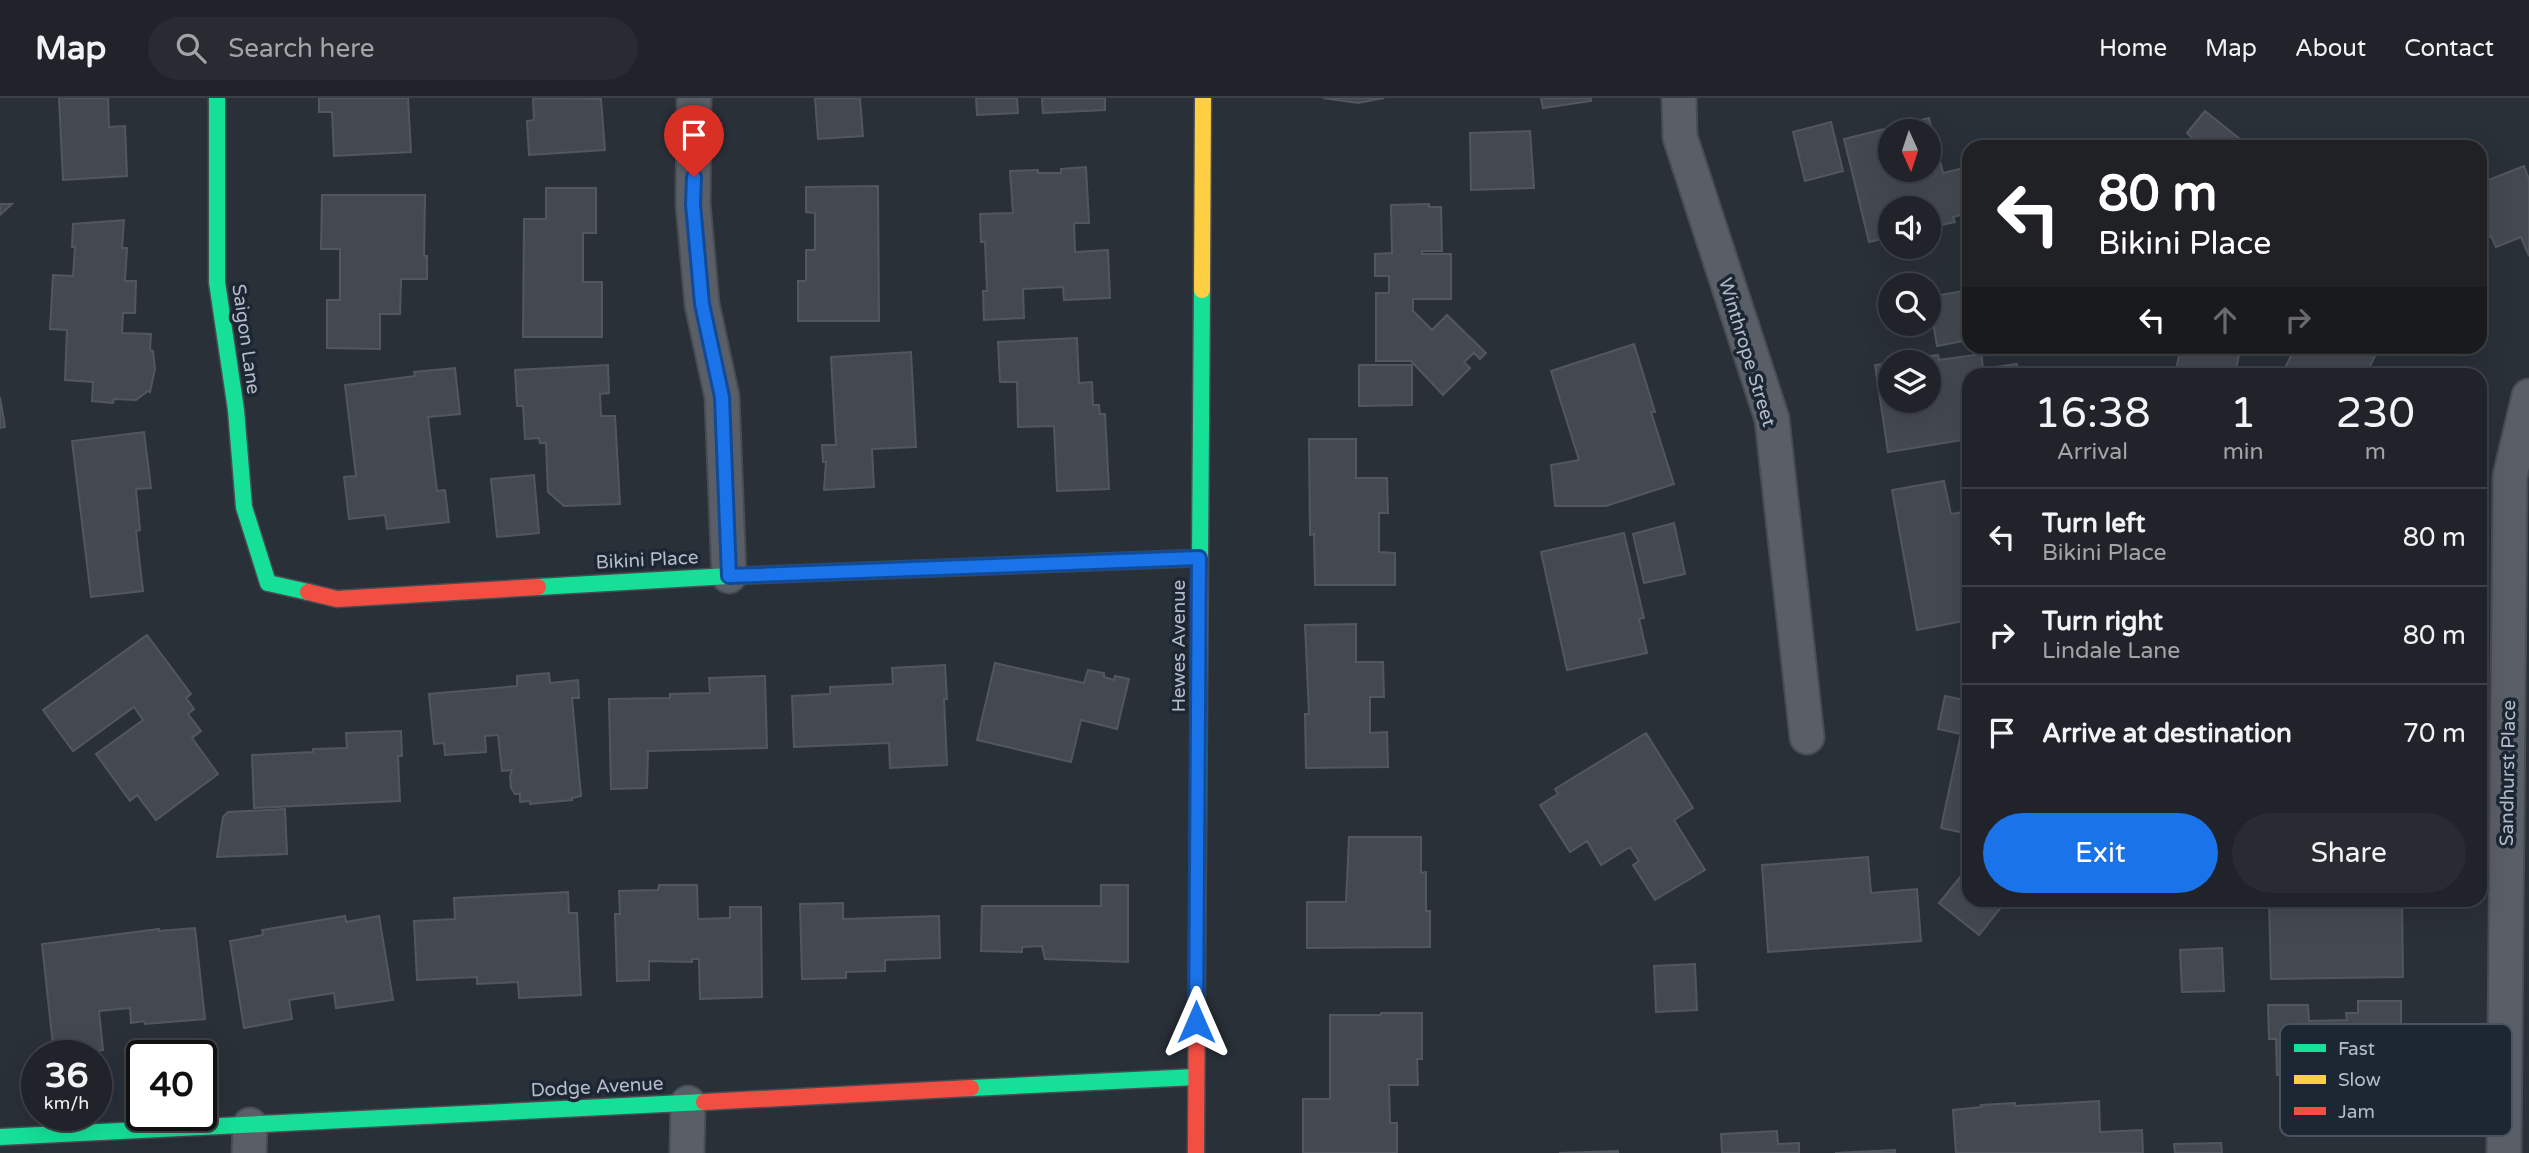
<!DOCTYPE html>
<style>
:root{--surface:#20242a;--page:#282c32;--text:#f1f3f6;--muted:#a2a4a8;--line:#3d4147;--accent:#1a73e8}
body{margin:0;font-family:"Varela Round",sans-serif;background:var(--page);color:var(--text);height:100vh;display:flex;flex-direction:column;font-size:26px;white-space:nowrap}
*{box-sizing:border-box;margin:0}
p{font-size:23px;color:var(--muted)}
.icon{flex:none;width:38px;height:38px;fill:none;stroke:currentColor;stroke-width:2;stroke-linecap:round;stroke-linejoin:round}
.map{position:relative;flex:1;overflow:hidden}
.panel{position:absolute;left:1962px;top:270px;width:525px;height:539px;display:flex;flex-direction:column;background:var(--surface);border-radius:21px;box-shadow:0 7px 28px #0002,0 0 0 2px var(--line)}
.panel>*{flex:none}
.top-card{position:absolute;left:1962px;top:42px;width:525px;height:214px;border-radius:21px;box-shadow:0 7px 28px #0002,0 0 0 2px var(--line);background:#202124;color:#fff;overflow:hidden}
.needle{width:46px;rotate:177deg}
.fabs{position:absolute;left:1878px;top:21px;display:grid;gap:14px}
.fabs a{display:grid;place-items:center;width:63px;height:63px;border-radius:50%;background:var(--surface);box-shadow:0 7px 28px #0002,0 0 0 2px var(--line);font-size:35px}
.speed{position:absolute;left:21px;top:942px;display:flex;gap:14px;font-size:35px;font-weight:700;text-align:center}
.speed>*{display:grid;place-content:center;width:91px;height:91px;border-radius:50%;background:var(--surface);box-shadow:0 7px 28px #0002,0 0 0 2px var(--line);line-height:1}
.speed small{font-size:18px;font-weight:400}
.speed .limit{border:4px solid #111;border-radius:10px;background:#fff;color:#111}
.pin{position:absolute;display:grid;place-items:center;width:60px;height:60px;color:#fff;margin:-72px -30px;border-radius:50% 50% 50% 0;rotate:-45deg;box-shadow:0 0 7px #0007}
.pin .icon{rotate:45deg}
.me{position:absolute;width:77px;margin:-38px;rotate:0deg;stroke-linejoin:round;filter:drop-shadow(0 0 5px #0008)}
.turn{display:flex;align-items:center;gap:24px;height:147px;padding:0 21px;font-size:32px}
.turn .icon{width:91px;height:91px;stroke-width:2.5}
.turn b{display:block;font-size:49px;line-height:60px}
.lanes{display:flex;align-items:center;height:66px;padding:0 21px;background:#0003;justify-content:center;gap:35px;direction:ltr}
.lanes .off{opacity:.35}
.eta{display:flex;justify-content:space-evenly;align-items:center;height:119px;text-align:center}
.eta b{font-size:42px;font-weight:600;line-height:49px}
.cta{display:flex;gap:14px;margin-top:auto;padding:14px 21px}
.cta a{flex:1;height:80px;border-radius:42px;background:var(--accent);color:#fff;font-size:28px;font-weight:600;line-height:80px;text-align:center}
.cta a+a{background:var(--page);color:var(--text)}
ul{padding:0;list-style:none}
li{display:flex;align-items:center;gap:21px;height:98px;padding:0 21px;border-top:2px solid var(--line)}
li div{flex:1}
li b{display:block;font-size:26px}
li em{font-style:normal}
header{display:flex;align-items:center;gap:42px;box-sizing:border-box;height:98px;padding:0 35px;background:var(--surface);border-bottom:2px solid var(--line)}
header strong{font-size:33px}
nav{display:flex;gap:38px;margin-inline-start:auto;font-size:24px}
.search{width:490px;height:63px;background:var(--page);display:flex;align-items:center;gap:18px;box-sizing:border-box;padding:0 24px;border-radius:38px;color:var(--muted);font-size:26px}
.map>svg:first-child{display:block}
.building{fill:#444950;stroke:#52575f;stroke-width:2;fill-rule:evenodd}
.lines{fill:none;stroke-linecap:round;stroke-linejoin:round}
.street-casing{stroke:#484c53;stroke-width:37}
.fast-casing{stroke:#484c53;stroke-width:19}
.slow-casing{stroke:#484c53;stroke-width:19}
.jam-casing{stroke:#484c53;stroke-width:19}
.street{stroke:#5a5e66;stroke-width:33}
.fast{stroke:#16e098;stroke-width:16}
.slow{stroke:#ffcf43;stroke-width:16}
.jam{stroke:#f24e42;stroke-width:16}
.route-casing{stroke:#114b97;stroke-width:18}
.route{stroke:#1a73e8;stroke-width:12}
.labels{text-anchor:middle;stroke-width:7;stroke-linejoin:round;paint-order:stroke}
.street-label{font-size:19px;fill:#b4bcc9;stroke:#1d2633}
.key{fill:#1d2633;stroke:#4a5360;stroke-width:2}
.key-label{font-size:19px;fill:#b4bcc9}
</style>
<header>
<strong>Map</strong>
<div class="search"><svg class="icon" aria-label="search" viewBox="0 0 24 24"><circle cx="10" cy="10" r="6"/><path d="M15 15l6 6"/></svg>Search here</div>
<nav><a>Home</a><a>Map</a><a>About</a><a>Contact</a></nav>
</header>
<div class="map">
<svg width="2529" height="1055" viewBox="0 0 2529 1055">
<rect width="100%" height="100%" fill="#2a3038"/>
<path class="building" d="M59 0H108L109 29 125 28 127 78 63 82Z
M319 0H408L411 54 334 58 332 14H319Z
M533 0 601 1 605 52 529 57 527 23 534 22Z
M815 0H860L863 38 818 41Z
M976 0H1017L1018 15 977 17Z
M1042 0H1105V12L1043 15Z
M1323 0H1384L1358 5Z
M1541 0H1591V3L1543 10Z
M2205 13 2250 49H2201L2187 35Z
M1929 20 1943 75 1968 69 1969 115 1953 119 1955 124 1928 130V110H1890V139L1869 144 1844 41ZM1890 33H1928V72H1890Z
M1831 24 1843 73 1805 83 1793 34Z
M1530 33 1534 90 1471 92 1470 35Z
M2524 68 2529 81V158L2521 139 2496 149 2491 138 2480 142V70L2486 83Z
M1086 69 1089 125H1074L1075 154 1108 152 1110 200 1064 202 1063 189 1023 191 1024 220 984 222 983 193H987L985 144H981L980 116 1013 115 1010 73 1038 72V75H1061V71Z
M878 88 879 223H798V183H806V152H815V115L806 114V89Z
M546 90H596V135H583V184H602V239H523L524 121H546Z
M322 97H425L424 158H427V181H401L400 216H380V251L327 250V202H340V151H321Z
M0 106H12L0 117Z
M1429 106V109H1441L1442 153H1422V156H1451V201H1413V213L1432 232 1447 217 1486 255 1480 261 1474 255 1464 264 1470 270 1443 297 1411 263H1376V195H1389V178H1375V156L1392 155 1391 107Z
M124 122 122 150H127L125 183H136L135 215H123L122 235 151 236 150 252 153 253 155 271 150 294 148 293 136 302 114 301 113 305 92 303 93 284 65 282 67 232 50 231 53 177 73 178 75 149H72L73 126Z
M1969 192V242L1937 248 1929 199Z
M1077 240 1079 285 1092 284 1093 307H1099L1100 316H1105L1109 391 1057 393 1054 328 1018 329 1017 284H1000L998 244Z
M1634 246 1655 314H1651L1674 386 1606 408H1555L1551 367 1579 362 1551 273Z
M2181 248H2241L2235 276H2200L2176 272Z
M2296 248H2367L2377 254 2366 276H2305L2286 268Z
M1981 251 1983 271 2017 266 2019 276H1969V341L1888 354 1875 267 1890 265V303H1928V264H1892L1938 257 1939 262 1975 257V252Z
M911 254 916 349 872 351 874 389 824 392 826 364H823L822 347H836L831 259Z
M608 267 609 295 600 296 601 318H615L620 406 564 408 548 394 546 345H540L539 340 525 341 523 308H517L515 272Z
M1359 267H1412V307L1359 308Z
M455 270 460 316 428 319 437 393 445 392 449 424 387 431 385 417 349 421 344 379 356 378 345 287 415 278 414 274Z
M0 299 5 329 0 330Z
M144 334 151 390 136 391 140 432 136 433 143 493 91 499 72 343Z
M1309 341H1356V380H1387L1388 415H1379V454L1395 455V487H1315L1314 436 1310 437Z
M534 377 539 435 497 439 491 381Z
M1944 383 1951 416 1969 413V522L1917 532 1892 392Z
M1674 425 1685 476 1644 485 1633 436Z
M1624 435 1644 520 1639 521 1647 555 1567 572 1541 454Z
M1356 526V564H1383L1384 599H1370V635L1387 634 1388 669 1306 670 1305 616H1309L1305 527Z
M147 537 191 596 186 600 194 611 188 616 201 633 192 640 218 676 156 722 137 697 130 703 96 656 143 622 134 609 73 653 43 612Z
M995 565 1084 585 1088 572 1104 575V579L1114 582 1115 578 1129 581 1117 631 1081 622 1071 664 977 642Z
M945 567 947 601H944L947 667 890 670 889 645 794 649 792 598 830 596V589L893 586 892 570Z
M549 575 550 585 578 582 579 600H572L581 698 572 700V702L530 706V703L520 704V696H515L511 690 510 678 512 672 502 673 498 637 485 638 486 654 445 657 444 645 434 646 429 596 517 588V578Z
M765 578 767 650 648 653 647 690 611 691 609 601 670 600V596L710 595 709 580Z
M1945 598 1969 603V736L1941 730 1961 636 1938 631Z
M401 633 402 658H398L400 703 254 710 252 657 313 654V651L347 650 346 635Z
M1646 635 1693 710 1674 722 1705 772 1655 802 1633 767 1639 763 1630 749 1601 767 1587 743 1570 754 1540 707 1558 696 1555 691Z
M285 711 287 756 217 759 223 719 228 714Z
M1349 739H1421V775L1426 774V813H1430V849L1307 850V804H1346Z
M1868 759 1871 795 1917 791 1921 843 1768 854 1762 767Z
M1969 768V802H2007L1979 837 1939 805Z
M659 787H697L698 821 730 820V809H761L762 899 700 901 699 861H692V864L649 863V882L617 883 615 816H620L619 793 658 792Z
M1101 787H1128V864L1045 861 1042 848 1022 849V854L981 853 982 808H1101Z
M568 794 569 815H577L581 897 519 900 518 884 477 886V879L417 882 414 823 455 821 454 800Z
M2269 802H2402L2403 879 2271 881Z
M843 805V821L939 818 940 860 885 862V873L846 874V880L802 881 800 806Z
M345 818 346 824 379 818 393 902 336 910 334 895 289 902 292 921 244 930 230 843 263 837 262 832Z
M195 830 205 921 145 926 144 923 131 925 130 910 99 913 103 952 54 957 42 846 159 831V833Z
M2222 850 2224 893 2182 894 2180 852Z
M1695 866 1697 912 1656 914 1654 868Z
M2358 903H2401V942H2362L2363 954H2355L2352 1006H2280V977H2277L2276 941H2269L2268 907H2308L2309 923 2347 922 2346 915H2358Z
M1381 915H1422V961H1417L1418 987H1389L1390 1025H1397V1055H1303V1001H1330V917H1381Z
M2099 1003 2100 1034 2142 1032 2143 1055H1956L1953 1012 1982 1009 1981 1007 2015 1005V1008Z
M1777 1033 1778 1046 1799 1045V1055H1722L1721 1036Z
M2221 1045 2222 1055H2175L2174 1046Z
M1895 1052V1055H1835Z
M1618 1053V1055H1559Z"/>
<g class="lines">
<defs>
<path id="street" d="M694 0 693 106 702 206 722 299 729 478
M1679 0 1680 39 1772 321 1807 639
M249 1055 250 1027
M687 1055 688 1005
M2504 1055 2510 378 2529 298"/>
<path id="fast" d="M217 0V184L236 312 244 409 268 485 308 494
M538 489 729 478 1199 460
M1197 862 1202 192
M971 990 1196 979
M0 1039 704 1004"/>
<path id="slow" d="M1202 192 1203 0"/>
<path id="jam" d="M308 494 337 501 538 489
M704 1004 971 990
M1196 1055 1197 862"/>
</defs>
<use href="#street" class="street-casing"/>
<use href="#fast" class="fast-casing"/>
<use href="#slow" class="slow-casing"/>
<use href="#jam" class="jam-casing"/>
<use href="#street" class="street"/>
<use href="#fast" class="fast"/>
<use href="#slow" class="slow"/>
<use href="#jam" class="jam"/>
</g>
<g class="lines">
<defs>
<path id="route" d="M694 79 693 106 702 206 722 299 729 478 1199 460 1196 924"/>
</defs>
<use href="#route" class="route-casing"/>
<use href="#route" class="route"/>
</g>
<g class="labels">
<g class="street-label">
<text transform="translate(247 241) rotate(82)" y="7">Saigon Lane</text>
<text transform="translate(1748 254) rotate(73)" y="7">Winthrope Street</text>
<text transform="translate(647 461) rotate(-3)" y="7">Bikini Place</text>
<text transform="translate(1178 548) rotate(-90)" y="7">Hewes Avenue</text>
<text transform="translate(2507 675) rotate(-89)" y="7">Sandhurst Place</text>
<text transform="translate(597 988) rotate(-3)" y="7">Dodge Avenue</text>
</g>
</g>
<rect x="2280" y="926" width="232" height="112" rx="10" class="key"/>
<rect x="2294" y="946" width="32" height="8" fill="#16e098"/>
<rect x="2294" y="977" width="32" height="9" fill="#ffcf43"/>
<rect x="2294" y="1009" width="32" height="8" fill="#f24e42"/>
<g class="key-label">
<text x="2338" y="957">Fast</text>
<text x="2338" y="988">Slow</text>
<text x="2338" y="1020">Jam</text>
</g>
</svg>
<div class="fabs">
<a><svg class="needle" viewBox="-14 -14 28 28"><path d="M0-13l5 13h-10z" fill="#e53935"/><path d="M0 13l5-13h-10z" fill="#a2a4a8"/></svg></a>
<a><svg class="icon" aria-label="sound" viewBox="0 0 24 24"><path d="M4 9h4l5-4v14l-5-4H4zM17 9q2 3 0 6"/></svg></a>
<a><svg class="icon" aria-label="search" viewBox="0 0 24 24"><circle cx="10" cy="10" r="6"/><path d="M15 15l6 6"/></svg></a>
<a><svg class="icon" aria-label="layers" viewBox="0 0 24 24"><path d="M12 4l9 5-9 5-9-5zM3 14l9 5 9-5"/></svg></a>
</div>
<div class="speed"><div>36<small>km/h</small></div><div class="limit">40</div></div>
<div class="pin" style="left:694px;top:79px;background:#d93025"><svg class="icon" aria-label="arrive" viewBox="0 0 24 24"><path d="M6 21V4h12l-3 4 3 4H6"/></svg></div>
<svg class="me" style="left:1196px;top:924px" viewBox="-20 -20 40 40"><path d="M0-17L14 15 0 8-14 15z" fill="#1a73e8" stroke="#fff" stroke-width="4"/></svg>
<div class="top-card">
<div class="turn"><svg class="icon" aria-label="left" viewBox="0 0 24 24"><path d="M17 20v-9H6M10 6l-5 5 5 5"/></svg><div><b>80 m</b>Bikini Place</div></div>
<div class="lanes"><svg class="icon" aria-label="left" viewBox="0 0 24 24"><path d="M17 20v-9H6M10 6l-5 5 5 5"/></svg><svg class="icon off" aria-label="ahead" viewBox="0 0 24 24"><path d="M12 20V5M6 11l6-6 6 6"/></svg><svg class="icon off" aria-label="right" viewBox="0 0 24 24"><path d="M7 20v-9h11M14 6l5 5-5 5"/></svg></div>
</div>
<section class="panel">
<div class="eta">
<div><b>16:38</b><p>Arrival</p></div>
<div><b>1</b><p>min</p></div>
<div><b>230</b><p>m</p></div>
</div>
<ul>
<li><svg class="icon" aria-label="left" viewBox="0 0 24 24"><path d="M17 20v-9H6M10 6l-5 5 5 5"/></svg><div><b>Turn left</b><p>Bikini Place</p></div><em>80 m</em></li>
<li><svg class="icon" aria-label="right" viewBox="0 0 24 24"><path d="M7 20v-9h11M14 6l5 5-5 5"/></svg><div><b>Turn right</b><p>Lindale Lane</p></div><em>80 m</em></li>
<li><svg class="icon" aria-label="arrive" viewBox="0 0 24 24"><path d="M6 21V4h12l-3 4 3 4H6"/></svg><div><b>Arrive at destination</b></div><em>70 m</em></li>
</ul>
<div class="cta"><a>Exit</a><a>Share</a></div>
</section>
</div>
